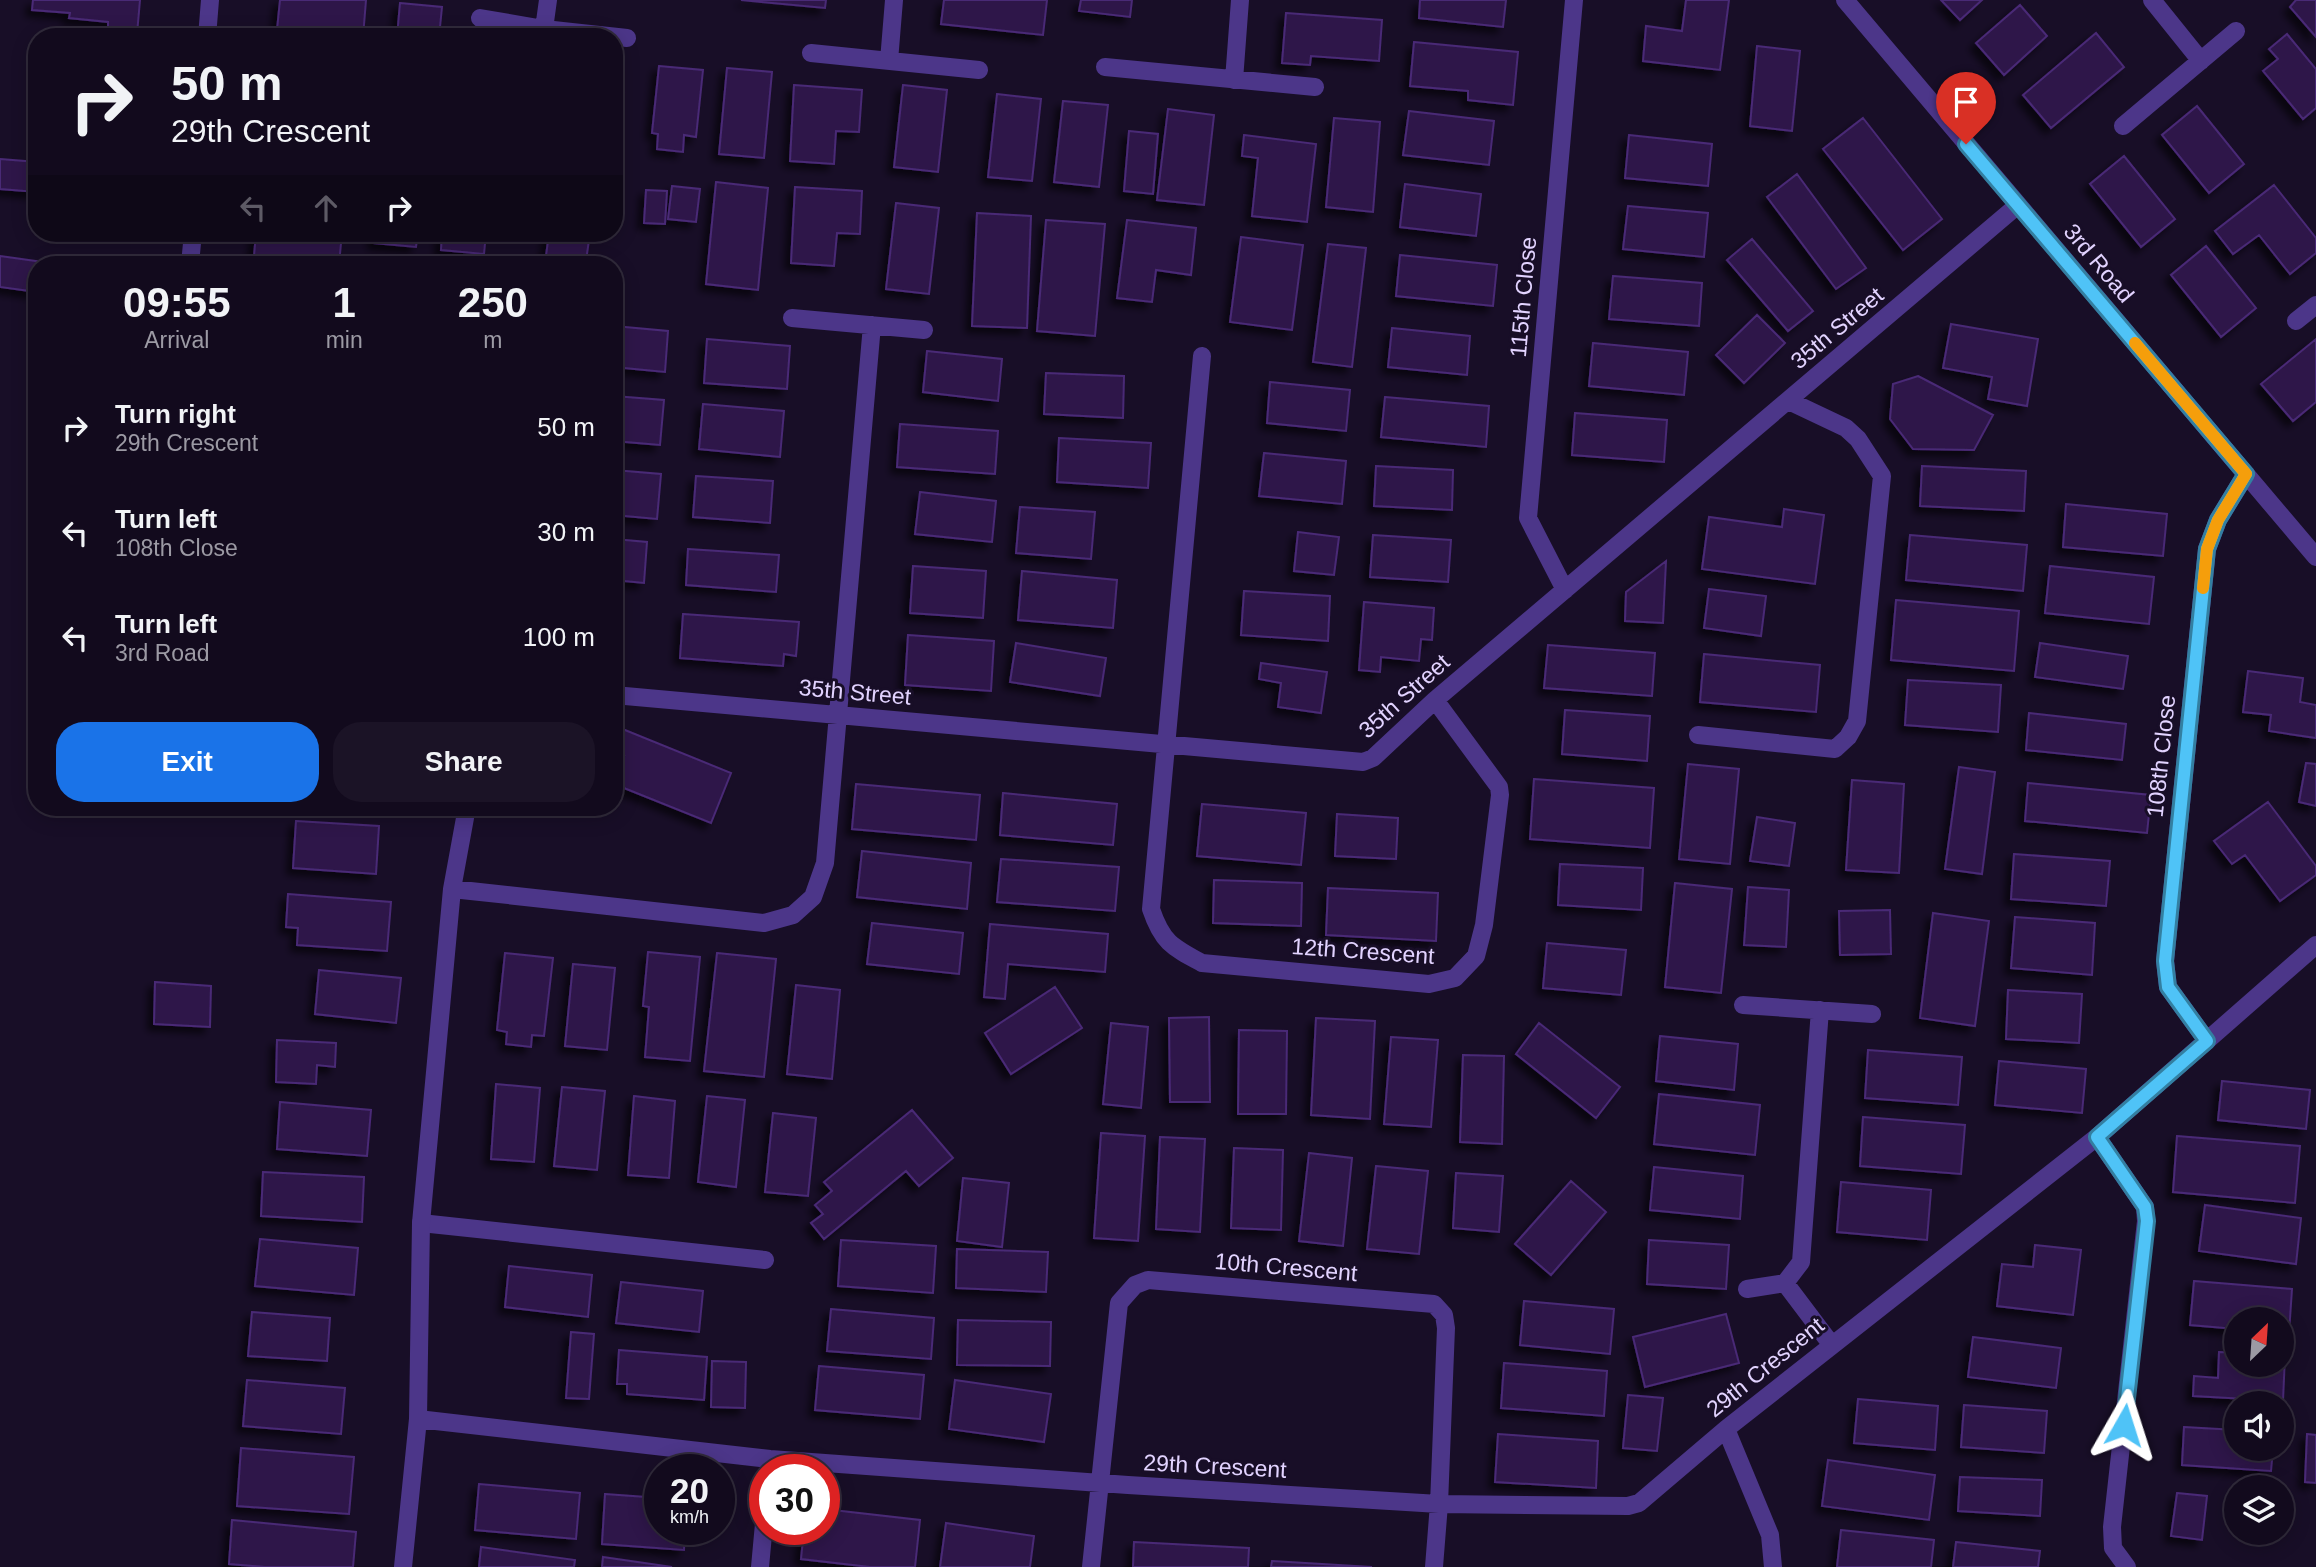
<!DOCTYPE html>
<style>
:root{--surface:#120a1d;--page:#1b1326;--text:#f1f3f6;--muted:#9c9aa4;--line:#312b3b;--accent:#1a73e8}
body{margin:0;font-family:Arial,sans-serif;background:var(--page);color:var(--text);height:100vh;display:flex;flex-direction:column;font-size:26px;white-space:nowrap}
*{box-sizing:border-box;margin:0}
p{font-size:23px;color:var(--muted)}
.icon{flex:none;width:38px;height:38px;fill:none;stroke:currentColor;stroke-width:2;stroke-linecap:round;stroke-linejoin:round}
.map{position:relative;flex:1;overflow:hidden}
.sheet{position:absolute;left:28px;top:256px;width:595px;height:560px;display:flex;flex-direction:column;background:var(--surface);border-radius:28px;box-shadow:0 4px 18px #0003,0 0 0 2px var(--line)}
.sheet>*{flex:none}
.top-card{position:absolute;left:28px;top:28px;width:595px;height:214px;border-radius:28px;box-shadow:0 4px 18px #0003,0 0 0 2px var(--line);background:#120a1d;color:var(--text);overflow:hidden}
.needle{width:46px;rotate:25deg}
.tools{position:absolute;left:2224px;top:1307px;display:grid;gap:14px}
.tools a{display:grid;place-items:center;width:70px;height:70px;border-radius:50%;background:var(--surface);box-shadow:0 4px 18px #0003,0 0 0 2px var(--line);font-size:35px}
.speed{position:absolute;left:644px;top:1454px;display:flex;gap:14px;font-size:35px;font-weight:700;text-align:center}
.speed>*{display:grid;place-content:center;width:91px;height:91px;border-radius:50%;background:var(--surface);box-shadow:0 4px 18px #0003,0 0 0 2px var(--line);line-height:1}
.speed small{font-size:18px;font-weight:400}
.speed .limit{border:10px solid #d22;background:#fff;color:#111}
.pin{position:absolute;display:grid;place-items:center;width:60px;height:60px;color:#fff;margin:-72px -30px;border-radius:50% 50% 50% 0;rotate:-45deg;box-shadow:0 0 7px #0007}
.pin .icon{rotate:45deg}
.me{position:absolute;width:77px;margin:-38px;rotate:6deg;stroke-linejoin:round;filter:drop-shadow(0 0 5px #0008)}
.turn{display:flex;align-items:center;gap:24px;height:147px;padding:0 28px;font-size:32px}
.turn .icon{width:91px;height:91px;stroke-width:2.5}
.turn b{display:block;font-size:49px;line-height:60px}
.lanes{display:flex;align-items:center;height:66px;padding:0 28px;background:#0003;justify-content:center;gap:35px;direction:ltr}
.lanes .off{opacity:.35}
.eta{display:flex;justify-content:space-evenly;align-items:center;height:119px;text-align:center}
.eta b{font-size:42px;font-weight:800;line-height:49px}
.button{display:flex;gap:14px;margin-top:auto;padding:14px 28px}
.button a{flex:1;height:80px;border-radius:28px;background:var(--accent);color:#fff;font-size:28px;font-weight:800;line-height:80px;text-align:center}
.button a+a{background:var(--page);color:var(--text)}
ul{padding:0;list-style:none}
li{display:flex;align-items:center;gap:21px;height:105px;padding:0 28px}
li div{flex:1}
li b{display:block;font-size:26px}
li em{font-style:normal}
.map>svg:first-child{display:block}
.building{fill:#2d1849;stroke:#4a2976;stroke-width:2;filter:url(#shadow)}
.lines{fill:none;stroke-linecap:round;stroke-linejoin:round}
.lane{stroke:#4c3689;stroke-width:18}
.street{stroke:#4c3689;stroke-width:18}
.route-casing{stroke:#337fa1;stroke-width:18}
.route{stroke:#4fc3f7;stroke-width:12}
.slow{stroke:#f59e0b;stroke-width:12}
.labels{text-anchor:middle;stroke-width:6;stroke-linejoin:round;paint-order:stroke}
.street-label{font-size:23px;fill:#e2d3ff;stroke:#180e27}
</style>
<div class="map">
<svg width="2316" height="1567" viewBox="0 0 2316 1567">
<defs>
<filter id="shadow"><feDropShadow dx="-6" dy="6" stdDeviation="3.5" flood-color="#0009"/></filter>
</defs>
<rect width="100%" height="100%" fill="#180e27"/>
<path class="building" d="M33 0H140L137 34 108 31V22L69 18 70 13 32 10Z
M280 0H366L363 37 277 30Z
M741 0H826L825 8Z
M944 0H1047L1043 35 941 24Z
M1081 0H1132L1130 17 1079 11Z
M1420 0H1506L1503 27 1419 18Z
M1686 0H1729L1720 70 1643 61 1646 26 1682 31Z
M1941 0H1982L1960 20Z
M2316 0V37L2290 7 2296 0Z
M400 3 442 7 439 37H397Z
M2020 5 2047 36 2004 75 1976 43Z
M1286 13 1382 20 1379 61 1311 56 1310 65 1282 63Z
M2096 33 2124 67 2051 128 2023 95Z
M2287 34 2316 69V108L2303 119 2263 71 2278 59 2269 49Z
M1414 42 1518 52 1513 105 1468 100V91L1410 86Z
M1757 46 1800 51 1792 131 1750 126Z
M659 66 703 70 696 137 684 135 683 152 657 149 658 134 652 133Z
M727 68 772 72 764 158 719 154Z
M794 85 862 90 859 132 836 131 834 164 790 161Z
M903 85 947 90 938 172 894 167Z
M614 92 624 93 618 147H614Z
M997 94 1041 99 1032 181 988 177Z
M1063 101 1108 105 1099 187 1054 182Z
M2197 106 2244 164 2209 193 2162 135Z
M1168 109 1214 115 1204 205 1157 200Z
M1409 111 1494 121 1489 165 1403 155Z
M1334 118 1380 122 1373 212 1326 207Z
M1863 118 1942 219 1903 250 1823 149Z
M1129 131 1158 134 1153 194 1124 191Z
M1244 135 1316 144 1307 222 1252 216 1258 158 1242 156Z
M1629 135 1712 144 1708 186 1625 178Z
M2124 156 2175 219 2141 247 2090 184Z
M0 159 37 162V192L0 189Z
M1797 174 1866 268 1836 289 1767 197Z
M716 182 768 188 758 290 706 284Z
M1405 184 1481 194 1476 236 1400 227Z
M2274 185 2316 238V253L2290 274 2259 235 2233 254 2215 231Z
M672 186 700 189 696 222 668 219Z
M795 187 862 191 860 234 837 233 834 266 791 263Z
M646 190 667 191 665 224 644 223Z
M896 203 939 208 929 294 886 289Z
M1628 206 1708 213 1704 257 1623 249Z
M977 213 1031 216 1027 328 972 326Z
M1046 220 1105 224 1095 336 1037 331Z
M1127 220 1196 228 1191 275 1156 270 1152 302 1117 298Z
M256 233H342L339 264 254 256Z
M375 233H418L416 247 374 243Z
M442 233H486L484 254 441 250Z
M549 233H590L586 261 546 256Z
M1241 237 1303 245 1292 330 1230 322Z
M1752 239 1813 311 1788 331 1727 260Z
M1328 244 1366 248 1352 367 1313 362Z
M2206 246 2256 308 2221 337 2171 275Z
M1400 255 1497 265 1493 306 1396 296Z
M0 256 50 263 37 264V292L0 287Z
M1613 276 1702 283 1699 326 1609 319Z
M1757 315 1785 343 1744 383 1716 355Z
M1951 324 2038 339 2027 406 1988 399 1992 377 1943 368Z
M614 326 668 331 665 372 614 367Z
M1392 328 1470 336 1467 375 1388 367Z
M707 339 790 346 787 389 704 383Z
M2316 339V402L2293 421 2261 384Z
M1593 343 1688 352 1684 395 1589 386Z
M927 351 1002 359 998 401 923 392Z
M1046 373 1124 376 1123 418 1044 414Z
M1918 376 1993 415 1974 450 1913 449 1890 419 1893 384Z
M1270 382 1350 390 1346 431 1267 423Z
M614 396 664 400 660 445 614 441Z
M1385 397 1489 406 1486 447 1381 437Z
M703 404 784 411 780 457 699 449Z
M1575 413 1667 420 1664 462 1572 455Z
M900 424 998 431 995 474 897 467Z
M1059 438 1151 443 1148 488 1057 482Z
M1264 453 1346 461 1342 504 1259 496Z
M1376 466 1453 470 1452 510 1374 506Z
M1922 466 2026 471 2024 511 1920 506Z
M614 470 661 474 657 519 614 515Z
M696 476 773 481 770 523 693 517Z
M920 492 996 501 992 542 915 534Z
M2066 504 2167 514 2163 556 2063 547Z
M1020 507 1095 512 1091 559 1016 553Z
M1784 509 1824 515 1815 584 1702 569 1709 517 1782 527Z
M1298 532 1339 537 1334 575 1294 571Z
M1373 535 1451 540 1448 582 1370 577Z
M1910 535 2027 545 2023 591 1906 580Z
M614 539 647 542 644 583 614 580Z
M688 549 779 555 776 592 686 585Z
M1666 561 1663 623 1625 621 1626 592Z
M913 566 986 571 983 618 910 613Z
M2050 566 2154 577 2149 624 2045 613Z
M1022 571 1117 580 1113 628 1018 620Z
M1709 589 1766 596 1761 636 1704 628Z
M1244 591 1330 596 1328 641 1241 635Z
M1896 600 2019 611 2014 671 1891 660Z
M1364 602 1434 608 1432 640 1421 639 1419 661 1381 657 1380 672 1359 670Z
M614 613 621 614 618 653H614Z
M683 614 799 622 796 656 784 654 783 666 680 658Z
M908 635 994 641 991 691 905 685Z
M1016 643 1106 658 1100 696 1010 682Z
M2040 643 2128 656 2123 689 2035 677Z
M1548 645 1655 653 1652 696 1544 688Z
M1704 654 1820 665 1816 712 1700 702Z
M1261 663 1327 672 1321 713 1278 707 1281 683 1259 679Z
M2248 671 2303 678 2300 702 2316 705V738L2269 731 2271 715 2243 712Z
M1908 680 2001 685 1998 732 1905 725Z
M1565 710 1650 716 1647 761 1562 754Z
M2029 713 2126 724 2122 760 2026 750Z
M620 728 731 773 711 823 614 784V779L624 756 614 752V741Z
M2306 763 2316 764V806L2299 802Z
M1688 764 1739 769 1730 864 1679 859Z
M1959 767 1995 772 1982 874 1945 869Z
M1534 779 1654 788 1650 848 1530 839Z
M1852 780 1904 784 1899 873 1846 870Z
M2028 783 2151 795 2147 833 2025 821Z
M856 784 980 795 976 840 852 829Z
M1003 793 1117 804 1113 845 1000 835Z
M2268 802 2316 866V875L2280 901 2245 855 2232 864 2214 841Z
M1202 804 1306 813 1301 865 1197 856Z
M1337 814 1398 818 1396 859 1335 856Z
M1757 817 1795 823 1789 866 1750 861Z
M296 821 379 826 376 874 293 868Z
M862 851 971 863 967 909 857 897Z
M2014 854 2110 861 2106 906 2011 899Z
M1001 859 1119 867 1115 911 997 902Z
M1560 864 1643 868 1641 910 1558 905Z
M1214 880 1302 883 1301 926 1213 923Z
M1675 883 1732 889 1721 993 1665 987Z
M1748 887 1789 890 1786 947 1744 945Z
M1328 888 1438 893 1436 941 1326 935Z
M288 894 391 902 387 951 297 945 298 928 286 927Z
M1890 910 1891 954 1840 955 1839 911Z
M1933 913 1989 921 1975 1026 1920 1018Z
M2015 917 2095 923 2092 975 2011 968Z
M872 923 963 933 959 974 867 964Z
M990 924 1108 934 1105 972 1008 964 1005 999 984 997Z
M1547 943 1626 950 1621 995 1543 988Z
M648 952 700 957 690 1061 645 1057 649 1007 643 1006Z
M505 953 553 958 544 1036 532 1035 531 1047 506 1044 507 1032 497 1030Z
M717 953 776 959 764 1077 704 1071Z
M573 964 615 968 607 1050 565 1046Z
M319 970 401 978 396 1023 315 1014Z
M155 982 211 986 210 1027 154 1024Z
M796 985 840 990 832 1079 787 1074Z
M1055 987 1082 1028 1011 1074 985 1033Z
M2008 990 2082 994 2079 1043 2006 1039Z
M1209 1017 1210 1102H1170L1169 1018Z
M1316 1018 1375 1021 1370 1119 1311 1115Z
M1111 1023 1148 1027 1141 1108 1103 1104Z
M1539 1023 1620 1087 1596 1118 1516 1054Z
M1239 1030 1287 1031 1286 1114H1238Z
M1660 1036 1738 1044 1734 1090 1656 1081Z
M1391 1037 1438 1040 1431 1127 1384 1124Z
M277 1040 336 1043 335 1067 317 1065 316 1084 276 1082Z
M1868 1050 1962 1057 1958 1105 1865 1098Z
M1463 1055 1504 1056 1502 1144 1460 1142Z
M1999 1061 2086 1069 2082 1113 1995 1105Z
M2222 1081 2310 1090 2306 1129 2218 1120Z
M496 1084 540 1088 534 1162 491 1159Z
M562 1087 605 1091 597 1170 554 1166Z
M1659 1094 1760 1105 1755 1155 1654 1144Z
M634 1096 675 1101 669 1178 628 1175Z
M707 1096 745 1100 736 1187 698 1182Z
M280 1102 371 1110 367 1156 277 1149Z
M912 1110 953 1158 919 1186 906 1171 824 1239 811 1223 823 1214 815 1205 832 1191 824 1182Z
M773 1113 816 1118 808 1196 765 1192Z
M1863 1117 1965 1125 1961 1174 1860 1166Z
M1101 1133 1145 1136 1138 1241 1094 1238Z
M2177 1136 2300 1146 2295 1203 2173 1192Z
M1160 1137 1205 1139 1200 1232 1156 1229Z
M1234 1148 1283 1150 1281 1230 1231 1228Z
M1309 1153 1352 1158 1343 1246 1299 1241Z
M1376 1166 1428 1171 1419 1254 1367 1249Z
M1654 1167 1743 1176 1740 1219 1650 1210Z
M263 1172 364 1177 362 1222 261 1216Z
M1456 1173 1503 1176 1499 1232 1453 1228Z
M963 1178 1009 1183 1002 1247 957 1241Z
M1571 1181 1606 1212 1551 1275 1515 1244Z
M1841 1182 1931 1190 1927 1240 1837 1232Z
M2205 1205 2301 1218 2296 1264 2199 1251Z
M260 1239 358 1248 354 1295 255 1286Z
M841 1240 936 1246 933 1293 838 1286Z
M1649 1240 1729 1245 1726 1289 1647 1284Z
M2035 1245 2081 1250 2073 1315 1997 1306 2002 1264 2033 1267Z
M957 1249 1048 1252 1046 1292 956 1288Z
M509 1266 592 1275 588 1317 505 1307Z
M2194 1281 2292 1289 2289 1333 2282 1332V1320H2236V1329L2190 1325Z
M621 1282 703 1291 699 1332 616 1323Z
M1524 1301 1614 1309 1610 1354 1520 1345Z
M831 1309 934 1318 931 1359 827 1351Z
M252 1312 330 1318 327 1361 248 1356Z
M1726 1314 1739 1363 1645 1387 1633 1337Z
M958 1320 1051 1322 1050 1366 957 1365Z
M571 1332 594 1334 589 1399 566 1398Z
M1973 1337 2061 1348 2056 1388 1968 1377Z
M619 1350 707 1357 704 1400 627 1394V1384H617Z
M2219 1352 2236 1353V1365H2282V1355H2285L2283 1401 2193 1396 2194 1376 2218 1378Z
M712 1361 746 1362 745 1408 711 1407Z
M1504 1363 1607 1371 1604 1416 1501 1408Z
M819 1366 924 1375 920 1419 815 1410Z
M247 1380 345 1388 341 1434 243 1426Z
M955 1380 1051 1394 1044 1442 949 1429Z
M1628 1395 1663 1398 1657 1451 1623 1448Z
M1858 1399 1938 1406 1935 1450 1854 1443Z
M1964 1405 2047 1411 2044 1453 1961 1447Z
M2184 1427 2236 1430V1449H2273L2271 1471 2182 1465Z
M1498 1434 1598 1441 1596 1488 1495 1482Z
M2307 1434 2316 1435V1483L2305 1482Z
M241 1448 354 1457 349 1514 237 1506Z
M1828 1460 1935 1475 1929 1520 1822 1506Z
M1960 1477 2042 1480 2040 1516 1958 1511Z
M479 1484 580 1493 576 1539 475 1530Z
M2177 1493 2207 1496 2202 1540 2171 1536Z
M605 1494 660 1498V1530H685L684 1550 602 1544Z
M824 1509 920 1520 915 1567H870L801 1559 804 1530H824Z
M232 1520 356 1532 353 1567H265L229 1564Z
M946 1523 1034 1536 1030 1567H940Z
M1841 1530 1934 1540 1931 1567H1837Z
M1134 1542 1249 1548 1248 1567H1133Z
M1956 1542 2040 1551 2038 1567H1953Z
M481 1547 575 1560 574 1567H479Z
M603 1557 672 1567H602Z
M1272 1561 1372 1567H1271Z"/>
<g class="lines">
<path class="lane" d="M421 1223 765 1260"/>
<path class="street" d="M1845 0 2316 557
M2152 0 2201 61
M480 18 544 29 627 38
M544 29 548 0
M207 37 210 0
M811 53 979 70
M889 61 894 0
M1105 67 1315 87
M1234 80 1240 0
M2123 126 2236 31
M190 264 193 233
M792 318 924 330
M2296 321 2316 305
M1202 356 1151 909C1162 942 1172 947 1202 963L1429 984 1455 978 1476 956 1484 925 1500 795 1499 787 1435 700
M1565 590 1528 518 1574 0
M614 695 1363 762 1373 758 1435 700 2018 205
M1698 735 1835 749 1848 737 1857 721 1882 476 1858 439 1846 428 1789 401
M452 889 764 923 793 915 813 897 825 863 872 325
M1743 1005 1872 1014
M2207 1041 2168 987 2165 961 2207 549 2218 520 2246 474
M2097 1137 2145 1207 2146 1221 2112 1527 2113 1548 2127 1567
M1785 1283 1831 1344
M1747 1289 1785 1283 1801 1262 1820 1010
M418 1419 770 1459 1128 1485 1439 1504 1628 1506 1639 1503 1726 1429 2097 1137 2316 945
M1726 1429 1770 1535 1773 1567
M403 1567 418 1419 421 1223 452 889 467 807
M760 1567 765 1513
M1091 1567 1119 1303 1135 1285 1148 1280 1434 1304 1444 1315 1446 1328 1439 1504 1434 1567"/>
</g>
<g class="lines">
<defs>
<path id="route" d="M1966 144 2246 474 2218 520 2207 549 2165 961 2168 987 2207 1041 2097 1137 2145 1207 2147 1221 2124 1425"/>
</defs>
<use href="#route" class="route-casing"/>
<use href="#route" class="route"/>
<path class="slow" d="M2135 343 2246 474 2218 520 2207 549 2203 588"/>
</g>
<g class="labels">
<g class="street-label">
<text transform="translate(2099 263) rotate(50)" y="8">3rd Road</text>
<text transform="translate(1523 297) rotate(-85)" y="8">115th Close</text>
<text transform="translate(1837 328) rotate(-40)" y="8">35th Street</text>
<text transform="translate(855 692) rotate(5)" y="8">35th Street</text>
<text transform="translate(1404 696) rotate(-42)" y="8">35th Street</text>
<text transform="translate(2161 756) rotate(-84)" y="8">108th Close</text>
<text transform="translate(1363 951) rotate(4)" y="8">12th Crescent</text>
<text transform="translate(1286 1267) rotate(5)" y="8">10th Crescent</text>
<text transform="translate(1765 1367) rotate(-39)" y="8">29th Crescent</text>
<text transform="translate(1215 1466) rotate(3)" y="8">29th Crescent</text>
</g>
</g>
</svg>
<div class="tools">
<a><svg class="needle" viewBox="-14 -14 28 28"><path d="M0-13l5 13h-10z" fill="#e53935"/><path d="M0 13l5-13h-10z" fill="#9c9aa4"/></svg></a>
<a><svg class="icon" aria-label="sound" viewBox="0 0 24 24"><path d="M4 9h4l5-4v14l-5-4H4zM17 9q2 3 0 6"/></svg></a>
<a><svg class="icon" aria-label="layers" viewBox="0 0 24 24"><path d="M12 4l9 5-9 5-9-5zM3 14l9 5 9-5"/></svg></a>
</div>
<div class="speed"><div>20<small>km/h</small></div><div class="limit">30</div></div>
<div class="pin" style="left:1966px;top:144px;background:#d93025"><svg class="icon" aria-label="arrive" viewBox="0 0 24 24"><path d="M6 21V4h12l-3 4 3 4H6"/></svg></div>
<svg class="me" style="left:2124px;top:1425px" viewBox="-20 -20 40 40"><path d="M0-17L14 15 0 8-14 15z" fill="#4fc3f7" stroke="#fff" stroke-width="4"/></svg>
<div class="top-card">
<div class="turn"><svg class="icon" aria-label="right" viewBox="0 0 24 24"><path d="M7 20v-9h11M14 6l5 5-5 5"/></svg><div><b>50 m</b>29th Crescent</div></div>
<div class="lanes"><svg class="icon off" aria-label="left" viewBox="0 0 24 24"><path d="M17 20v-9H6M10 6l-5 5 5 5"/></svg><svg class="icon off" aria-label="ahead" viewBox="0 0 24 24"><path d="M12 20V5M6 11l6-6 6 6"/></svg><svg class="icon" aria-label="right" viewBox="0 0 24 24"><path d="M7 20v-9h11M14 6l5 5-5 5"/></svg></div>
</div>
<section class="sheet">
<div class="eta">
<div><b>09:55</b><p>Arrival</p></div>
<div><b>1</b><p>min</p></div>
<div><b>250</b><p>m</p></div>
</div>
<ul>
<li><svg class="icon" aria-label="right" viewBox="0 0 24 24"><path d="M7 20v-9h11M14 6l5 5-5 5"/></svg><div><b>Turn right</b><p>29th Crescent</p></div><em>50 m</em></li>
<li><svg class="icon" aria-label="left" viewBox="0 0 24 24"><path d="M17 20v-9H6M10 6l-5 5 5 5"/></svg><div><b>Turn left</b><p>108th Close</p></div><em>30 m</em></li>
<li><svg class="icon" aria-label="left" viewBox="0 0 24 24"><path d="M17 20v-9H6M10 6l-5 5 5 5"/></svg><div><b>Turn left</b><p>3rd Road</p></div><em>100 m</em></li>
</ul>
<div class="button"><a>Exit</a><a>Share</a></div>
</section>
</div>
